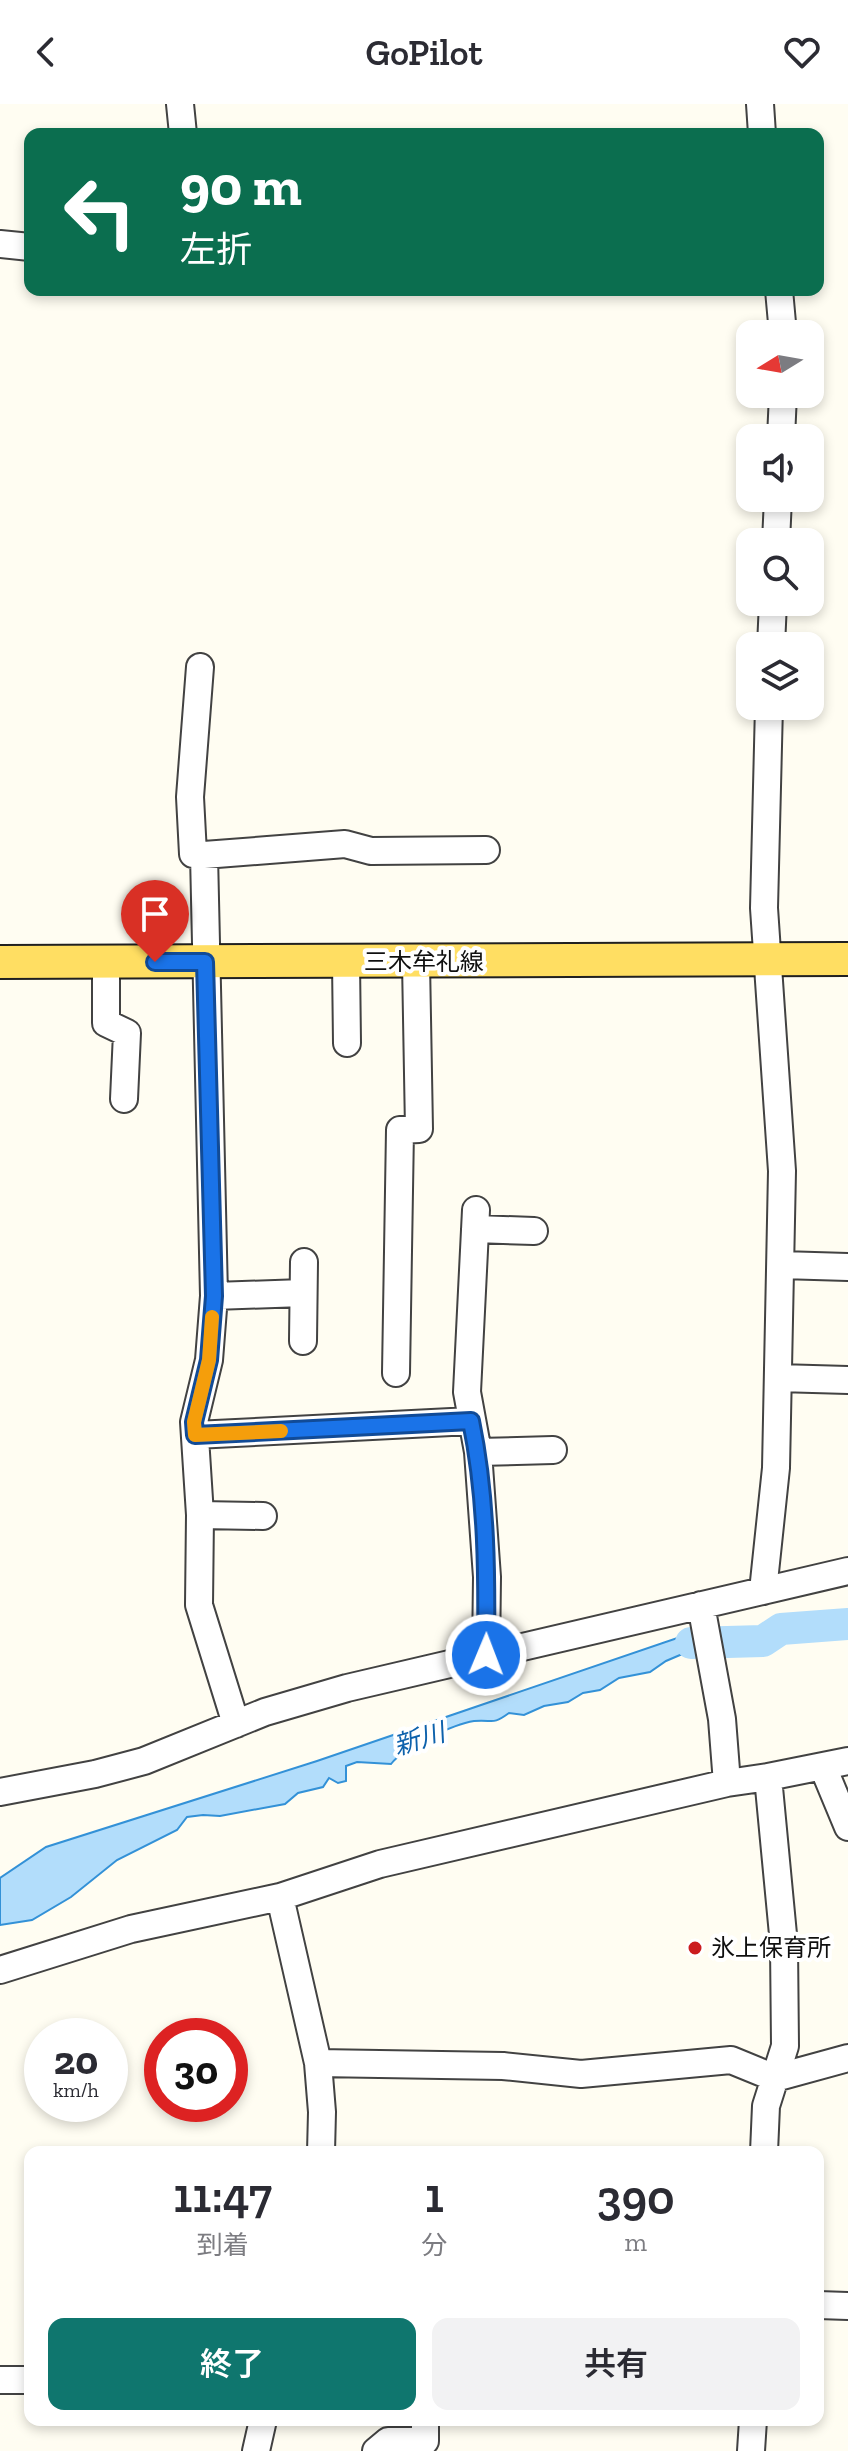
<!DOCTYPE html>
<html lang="ja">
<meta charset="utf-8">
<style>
:root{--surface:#fff;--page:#f2f2f3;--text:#2b2b33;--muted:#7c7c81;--accent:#0f766e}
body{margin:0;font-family:"Zilla Slab","Noto Sans JP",serif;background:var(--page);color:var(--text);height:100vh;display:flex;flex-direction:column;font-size:30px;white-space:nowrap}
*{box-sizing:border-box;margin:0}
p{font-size:26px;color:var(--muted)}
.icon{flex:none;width:44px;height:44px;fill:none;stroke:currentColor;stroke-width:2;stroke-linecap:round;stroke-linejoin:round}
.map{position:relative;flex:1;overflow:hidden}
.panel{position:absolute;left:24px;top:2042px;width:800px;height:280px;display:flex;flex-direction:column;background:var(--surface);border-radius:16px;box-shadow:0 4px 12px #0003}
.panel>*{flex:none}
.hud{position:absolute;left:24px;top:24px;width:800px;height:168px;border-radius:16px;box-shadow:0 4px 12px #0003;background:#0b6e4f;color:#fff;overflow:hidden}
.needle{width:52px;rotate:259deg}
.buttons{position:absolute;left:736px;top:216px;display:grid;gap:16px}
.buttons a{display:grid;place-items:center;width:88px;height:88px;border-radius:16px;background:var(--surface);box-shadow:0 4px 12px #0003;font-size:40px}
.speed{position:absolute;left:24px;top:1914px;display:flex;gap:16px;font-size:40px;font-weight:700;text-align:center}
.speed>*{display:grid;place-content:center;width:104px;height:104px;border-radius:50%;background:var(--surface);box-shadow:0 4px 12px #0003;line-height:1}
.speed small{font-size:20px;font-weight:400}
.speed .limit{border:12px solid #d22;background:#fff;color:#111}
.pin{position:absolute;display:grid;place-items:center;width:68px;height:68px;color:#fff;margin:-82px -34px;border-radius:50% 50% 50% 0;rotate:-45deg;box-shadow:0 0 8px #0007}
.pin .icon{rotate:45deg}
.me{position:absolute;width:88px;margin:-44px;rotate:1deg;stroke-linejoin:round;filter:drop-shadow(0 0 6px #0008)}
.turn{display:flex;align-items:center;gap:28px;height:168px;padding:0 24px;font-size:36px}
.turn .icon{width:104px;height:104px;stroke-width:2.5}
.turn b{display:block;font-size:56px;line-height:68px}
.eta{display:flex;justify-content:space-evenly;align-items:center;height:136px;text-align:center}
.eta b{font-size:48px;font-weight:600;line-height:56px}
.primary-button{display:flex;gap:16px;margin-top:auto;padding:16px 24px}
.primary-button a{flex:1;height:92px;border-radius:16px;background:var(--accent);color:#fff;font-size:32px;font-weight:600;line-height:92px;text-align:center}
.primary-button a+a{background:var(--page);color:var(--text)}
header{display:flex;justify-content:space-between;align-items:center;height:104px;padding:0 24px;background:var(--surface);font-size:36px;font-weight:600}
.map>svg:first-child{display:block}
.water{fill:#b2ddfb;stroke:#3391d7;stroke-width:2}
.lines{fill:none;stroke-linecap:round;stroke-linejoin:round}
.river{stroke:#b2ddfb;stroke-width:32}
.minor-casing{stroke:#424242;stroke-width:30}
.major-casing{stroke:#202020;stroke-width:36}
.minor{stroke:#fff;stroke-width:26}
.major{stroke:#ffde62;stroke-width:32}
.route-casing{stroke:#114b97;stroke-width:20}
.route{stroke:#1a73e8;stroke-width:14}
.slow{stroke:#f59e0b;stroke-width:14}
.poi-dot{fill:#cb1c1f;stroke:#fff;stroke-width:3}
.labels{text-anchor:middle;stroke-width:8;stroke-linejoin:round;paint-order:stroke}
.street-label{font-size:24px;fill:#0f0f0f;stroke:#fff}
.poi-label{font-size:24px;fill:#0f0f0f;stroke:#fff;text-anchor:start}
.water-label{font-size:26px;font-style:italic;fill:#0e62ac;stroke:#fff}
</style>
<header><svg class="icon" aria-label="back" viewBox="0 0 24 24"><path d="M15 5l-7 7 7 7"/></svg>GoPilot<svg class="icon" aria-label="heart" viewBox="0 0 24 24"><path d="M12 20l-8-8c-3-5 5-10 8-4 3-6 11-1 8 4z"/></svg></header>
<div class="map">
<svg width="848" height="2347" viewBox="0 0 848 2347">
<rect width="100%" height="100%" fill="#fffdf2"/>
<path class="water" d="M734 1525 736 1538 687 1548 666 1557 650 1568 619 1574 600 1586 583 1589 568 1598 544 1602 524 1611 509 1609C491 1622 494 1615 474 1617 454 1620 403 1644 391 1660L357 1658 346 1662V1677L338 1679 329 1674 323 1683 298 1689 285 1700 220 1712 203 1711 187 1713 177 1726 117 1756 71 1793 32 1816 0 1821V1774L46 1743 317 1657 692 1529Z"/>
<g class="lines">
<path class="river" d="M691 1539 763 1537 781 1525 848 1520"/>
<defs>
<path id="minor" d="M180 0 183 30
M760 0 762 30
M0 140 30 143
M779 186 783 230
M781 334 783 290
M776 438 778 394
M771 542 773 498
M200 563 190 693 193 750 204 751 214 1192 209 1256 194 1318 200 1411 199 1501 236 1620
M204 751 345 740 371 747 486 746
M106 858V919L127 929 124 995
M346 858 347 939
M476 1106 467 1288 478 1348 487 1473 486 1551
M475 1125 534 1127
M781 1161 848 1163
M214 1192 303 1189
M303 1237 304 1158
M396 1269 400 1026 419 1025 416 858
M778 1274 848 1276
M195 1331 471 1317
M478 1348 553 1346
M200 1411 263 1412
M763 1487 776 1364 782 1067 764 804 769 602
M701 1501 722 1615 727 1679 768 1673 784 1841 785 1942 766 2002 764 2048
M823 1663 848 1723
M768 1673 848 1657
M0 1688 95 1670 144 1657 265 1608 347 1584 848 1467
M280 1793 318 1959 322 2008 321 2048
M0 1866 131 1825 280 1793 380 1760 727 1679
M318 1959 503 1962 581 1970 731 1956 775 1974 848 1954
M818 2201 848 2202
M0 2276H30
M256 2347 263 2316
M376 2347 388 2337H425V2316
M751 2347 753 2316"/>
<path id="major" d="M0 858 848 855"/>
</defs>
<use href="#minor" class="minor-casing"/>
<use href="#major" class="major-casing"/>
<use href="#minor" class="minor"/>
<use href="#major" class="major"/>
</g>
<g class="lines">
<defs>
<path id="route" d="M155 858H205L214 1192 209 1256 194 1318 195 1331 471 1317C487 1394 487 1473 486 1551"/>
</defs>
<use href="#route" class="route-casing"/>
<use href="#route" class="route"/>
<path class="slow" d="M212 1213 209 1256 194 1318 195 1331 281 1327"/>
</g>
<circle class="poi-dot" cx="695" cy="1844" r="8"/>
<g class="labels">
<g class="street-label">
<text x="424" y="866">三木牟礼線</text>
</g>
<g class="poi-label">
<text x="711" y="1852">氷上保育所</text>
</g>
<g class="water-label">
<text transform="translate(419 1635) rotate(-17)" y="9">新川</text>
</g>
</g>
</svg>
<div class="buttons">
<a><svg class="needle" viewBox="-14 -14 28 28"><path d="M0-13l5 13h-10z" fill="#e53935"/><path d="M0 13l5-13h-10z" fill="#7c7c81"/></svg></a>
<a><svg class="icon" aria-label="sound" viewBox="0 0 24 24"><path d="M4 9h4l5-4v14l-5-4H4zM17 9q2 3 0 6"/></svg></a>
<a><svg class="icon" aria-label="search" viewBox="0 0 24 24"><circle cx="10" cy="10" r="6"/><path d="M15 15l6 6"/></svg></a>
<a><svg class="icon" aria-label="layers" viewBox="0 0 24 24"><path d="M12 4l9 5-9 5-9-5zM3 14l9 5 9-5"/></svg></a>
</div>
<div class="speed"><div>20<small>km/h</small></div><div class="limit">30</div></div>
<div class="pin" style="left:155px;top:858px;background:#d93025"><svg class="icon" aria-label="arrive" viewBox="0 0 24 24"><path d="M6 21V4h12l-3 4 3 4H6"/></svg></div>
<svg class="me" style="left:486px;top:1551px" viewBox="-20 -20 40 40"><circle r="17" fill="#1a73e8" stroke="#fff" stroke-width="3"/><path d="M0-11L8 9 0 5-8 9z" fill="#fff"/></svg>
<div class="hud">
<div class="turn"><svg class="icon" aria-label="left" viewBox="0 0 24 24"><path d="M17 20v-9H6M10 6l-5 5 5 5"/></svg><div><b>90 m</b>左折</div></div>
</div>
<section class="panel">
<div class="eta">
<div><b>11:47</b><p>到着</p></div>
<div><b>1</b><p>分</p></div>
<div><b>390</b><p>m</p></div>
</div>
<div class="primary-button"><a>終了</a><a>共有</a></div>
</section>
</div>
